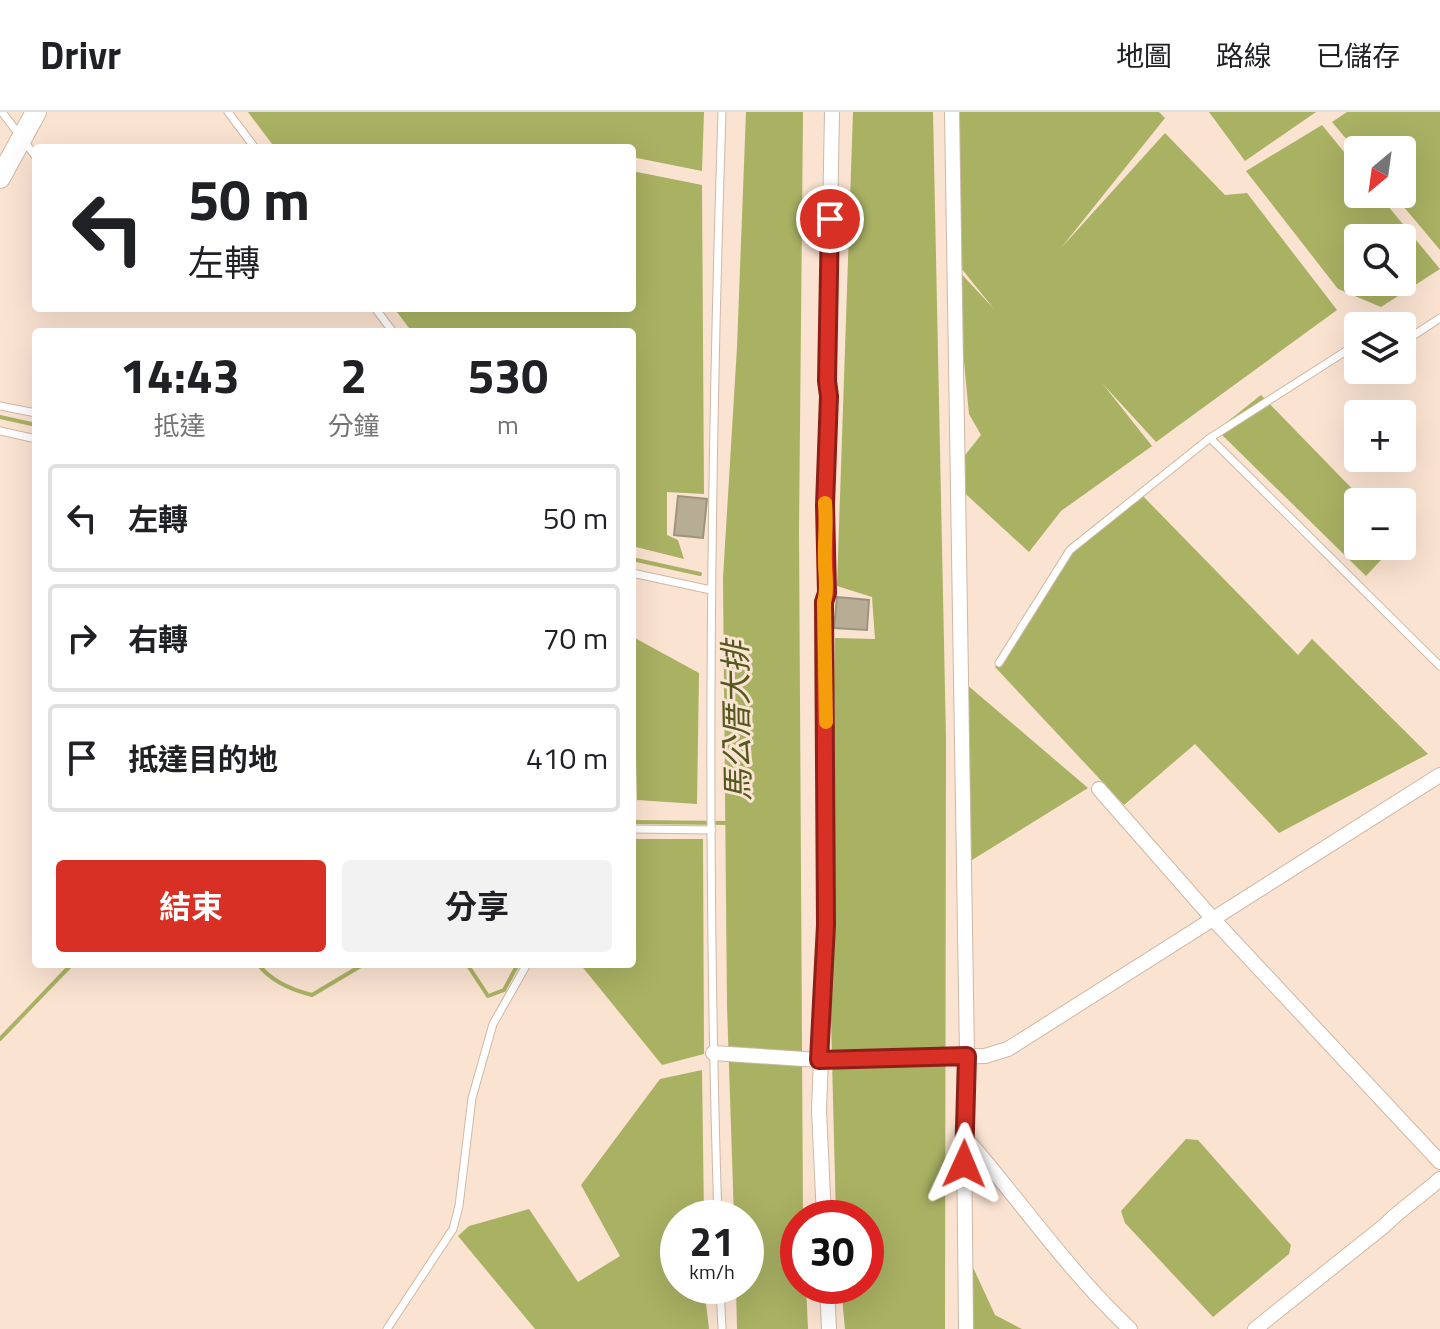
<!DOCTYPE html>
<html lang="zh-TW">
<meta charset="utf-8">
<style>
:root{--surface:#fff;--page:#f2f2f2;--text:#202124;--muted:#757577;--line:#e0e0e0;--accent:#d93025}
body{margin:0;font-family:"Titillium Web","Noto Sans TC",sans-serif;background:var(--page);color:var(--text);height:100vh;display:flex;flex-direction:column;font-size:30px;white-space:nowrap}
*{box-sizing:border-box;margin:0}
p{font-size:26px;color:var(--muted)}
.icon{flex:none;width:44px;height:44px;fill:none;stroke:currentColor;stroke-width:2;stroke-linecap:round;stroke-linejoin:round}
.map{position:relative;flex:1;overflow:hidden}
.drawer{position:absolute;left:32px;top:216px;width:604px;height:640px;display:flex;flex-direction:column;background:var(--surface);border-radius:8px;box-shadow:0 8px 32px #0002}
.drawer>*{flex:none}
.banner{position:absolute;left:32px;top:32px;width:604px;height:168px;border-radius:8px;box-shadow:0 8px 32px #0002;background:#fff;color:var(--text);overflow:hidden}
.needle{width:52px;rotate:209deg}
.controls{position:absolute;left:1344px;top:24px;display:grid;gap:16px}
.controls a{display:grid;place-items:center;width:72px;height:72px;border-radius:8px;background:var(--surface);box-shadow:0 8px 32px #0002;font-size:40px}
.speed{position:absolute;left:660px;top:1088px;display:flex;gap:16px;font-size:40px;font-weight:700;text-align:center}
.speed>*{display:grid;place-content:center;width:104px;height:104px;border-radius:50%;background:var(--surface);box-shadow:0 8px 32px #0002;line-height:1}
.speed small{font-size:20px;font-weight:400}
.speed .limit{border:12px solid #d22;background:#fff;color:#111}
.pin{position:absolute;display:grid;place-items:center;width:68px;height:68px;color:#fff;margin:-34px;border:4px solid #fff;border-radius:50%;box-shadow:0 2px 8px #0007}
.me{position:absolute;width:88px;margin:-44px;rotate:1deg;stroke-linejoin:round;filter:drop-shadow(0 0 6px #0008)}
.turn{display:flex;align-items:center;gap:28px;height:168px;padding:0 24px;font-size:36px}
.turn .icon{width:104px;height:104px;stroke-width:2.5}
.turn b{display:block;font-size:56px;line-height:68px}
.eta{display:flex;justify-content:space-evenly;align-items:center;height:136px;text-align:center}
.eta b{font-size:48px;font-weight:700;line-height:56px}
.primary-button{display:flex;gap:16px;margin-top:auto;padding:16px 24px}
.primary-button a{flex:1;height:92px;border-radius:8px;background:var(--accent);color:#fff;font-size:32px;font-weight:700;line-height:92px;text-align:center}
.primary-button a+a{background:var(--page);color:var(--text)}
ul{padding:0;list-style:none}
li{display:flex;align-items:center;gap:24px;height:108px;margin:0 16px 12px;padding:0 8px;border:4px solid var(--line);border-radius:8px}
li div{flex:1}
li b{display:block;font-size:30px}
li em{font-style:normal}
header{display:flex;align-items:center;gap:48px;box-sizing:border-box;height:112px;padding:0 40px;background:var(--surface);border-bottom:2px solid var(--line)}
header strong{font-size:38px}
nav{display:flex;gap:44px;margin-inline-start:auto;font-size:28px}
.map>svg:first-child{display:block}
.water{fill:#a9b163;fill-rule:evenodd}
.lines{fill:none;stroke-linecap:round;stroke-linejoin:round}
.stream{stroke:#a9b163;stroke-width:4}
.building{fill:#b7ac94;stroke:#9e947c;stroke-width:2}
.lane-casing{stroke:#ceb8a6;stroke-width:9}
.street-casing{stroke:#ceb8a6;stroke-width:16}
.secondary-casing{stroke:#ceb8a6;stroke-width:22}
.lane{stroke:#fff;stroke-width:7}
.street{stroke:#fff;stroke-width:14}
.secondary{stroke:#fff;stroke-width:20}
.route-casing{stroke:#8d1f18;stroke-width:20}
.route{stroke:#d93025;stroke-width:14}
.slow{stroke:#f59e0b;stroke-width:14}
.labels{text-anchor:middle;stroke-width:6;stroke-linejoin:round;paint-order:stroke}
.water-label{font-size:32px;font-style:italic;fill:#53581e;stroke:#fbe3d1}
</style>
<header>
<strong>Drivr</strong>
<nav><a>地圖</a><a>路線</a><a>已儲存</a></nav>
</header>
<div class="map">
<svg width="1440" height="1217" viewBox="0 0 1440 1217">
<rect width="100%" height="100%" fill="#fbe3d1"/>
<path class="water" d="M248 0H704L702 59 632 45V36H275Z
M746 0H803L799 418 803 1106H798V1174H806L808 1217H737L736 1174H746V1106H734L727 894 723 466 737 235Z
M853 0H933L946 628 945 1217H845L841 1174H866V1106H836L829 828 835 526 875 527 872 485 837 474Z
M957 0H1159L1165 6 1061 136 1165 21 1225 83 1247 81 1337 198 1156 330 1102 271 1152 334 1061 399 1029 440 958 375V352L981 323 969 302 955 155 994 197 957 151Z
M1209 0H1316L1245 49Z
M1347 0H1440V138L1393 82H1402V38H1358V41L1332 10Z
M1322 13 1358 57V82H1378L1440 157 1381 195 1338 177 1246 59ZM1358 126H1402V170H1358Z
M632 59 702 73 704 382 667 380V423L678 428 684 447 632 434V220H412L394 196H632Z
M1261 283 1365 390H1358V434H1394L1366 464 1217 318Z
M1138 379 1298 543 1312 527 1428 642 1279 721 1195 632 1124 693 995 555 1068 434Z
M633 525 699 561 697 692 637 688Z
M959 566 1088 676 964 753Z
M632 727H703L704 942 662 953 580 852H632Z
M702 958 704 1106H678V1174H704L709 1217H535L458 1124 469 1114 529 1097 578 1170 620 1144 581 1073 660 967Z
M1186 1027 1198 1028 1291 1133 1289 1142 1213 1205 1125 1111 1121 1099Z
M965 1138 995 1203 1022 1217H966Z"/>
<g class="lines">
<path class="stream" d="M0 305 36 313
M632 447 700 462
M632 710 730 711
M258 852C270 868 292 878 312 883L364 852
M467 852 488 884 504 878 518 852
M0 927 72 852"/>
</g>
<path class="building" d="M678 384 707 387 703 426 674 423Z
M837 485 869 488 867 518 834 516Z"/>
<g class="lines">
<defs>
<path id="lane" d="M2 0 36 45
M228 0 255 36
M375 196 393 220
M1402 231 1440 206
M0 294 36 301
M0 319 36 327
M1210 326 1440 554
M632 461 711 478
M999 551 1070 438 1210 326 1346 239 1358 237
M632 717 712 718
M718 1106C706 738 710 368 722 0
M720 1174 722 1217
M387 1217 453 1117 459 1094 472 986 493 912 527 852"/>
<path id="street" d="M952 0 967 944 964 1024 966 1217
M1099 677 1213 807 1440 1050
M713 941 819 948 985 944 1008 937 1440 663
M964 1024C1020 1088 1068 1159 1130 1217
M824 1106 819 998 826 813 824 490 827 481 825 393 829 284 827 269 832 0
M827 1174 829 1217
M1255 1217 1384 1114C1402 1096 1421 1084 1440 1067"/>
<path id="secondary" d="M0 66 36 0"/>
</defs>
<use href="#lane" class="lane-casing"/>
<use href="#street" class="street-casing"/>
<use href="#secondary" class="secondary-casing"/>
<use href="#lane" class="lane"/>
<use href="#street" class="street"/>
<use href="#secondary" class="secondary"/>
</g>
<g class="lines">
<defs>
<path id="route" d="M830 107 827 269 829 284 825 393 827 481 824 490 826 813 819 948 967 944 964 1052"/>
</defs>
<use href="#route" class="route-casing"/>
<use href="#route" class="route"/>
<path class="slow" d="M825 391C827 411 824 430 825 451 825 464 828 477 824 490L826 610"/>
</g>
<g class="labels">
<g class="water-label">
<text transform="translate(737 609) rotate(-91)" y="11">馬公厝大排</text>
</g>
</g>
</svg>
<div class="controls">
<a><svg class="needle" viewBox="-14 -14 28 28"><path d="M0-13l5 13h-10z" fill="#e53935"/><path d="M0 13l5-13h-10z" fill="#757577"/></svg></a>
<a><svg class="icon" aria-label="search" viewBox="0 0 24 24"><circle cx="10" cy="10" r="6"/><path d="M15 15l6 6"/></svg></a>
<a><svg class="icon" aria-label="layers" viewBox="0 0 24 24"><path d="M12 4l9 5-9 5-9-5zM3 14l9 5 9-5"/></svg></a>
<a>+</a>
<a>−</a>
</div>
<div class="speed"><div>21<small>km/h</small></div><div class="limit">30</div></div>
<div class="pin" style="left:830px;top:107px;background:#d93025"><svg class="icon" aria-label="arrive" viewBox="0 0 24 24"><path d="M6 21V4h12l-3 4 3 4H6"/></svg></div>
<svg class="me" style="left:964px;top:1052px" viewBox="-20 -20 40 40"><path d="M0-17L14 15 0 8-14 15z" fill="#d93025" stroke="#fff" stroke-width="4"/></svg>
<div class="banner">
<div class="turn"><svg class="icon" aria-label="left" viewBox="0 0 24 24"><path d="M17 20v-9H6M10 6l-5 5 5 5"/></svg><div><b>50 m</b>左轉</div></div>
</div>
<section class="drawer">
<div class="eta">
<div><b>14:43</b><p>抵達</p></div>
<div><b>2</b><p>分鐘</p></div>
<div><b>530</b><p>m</p></div>
</div>
<ul>
<li><svg class="icon" aria-label="left" viewBox="0 0 24 24"><path d="M17 20v-9H6M10 6l-5 5 5 5"/></svg><div><b>左轉</b></div><em>50 m</em></li>
<li><svg class="icon" aria-label="right" viewBox="0 0 24 24"><path d="M7 20v-9h11M14 6l5 5-5 5"/></svg><div><b>右轉</b></div><em>70 m</em></li>
<li><svg class="icon" aria-label="arrive" viewBox="0 0 24 24"><path d="M6 21V4h12l-3 4 3 4H6"/></svg><div><b>抵達目的地</b></div><em>410 m</em></li>
</ul>
<div class="primary-button"><a>結束</a><a>分享</a></div>
</section>
</div>
